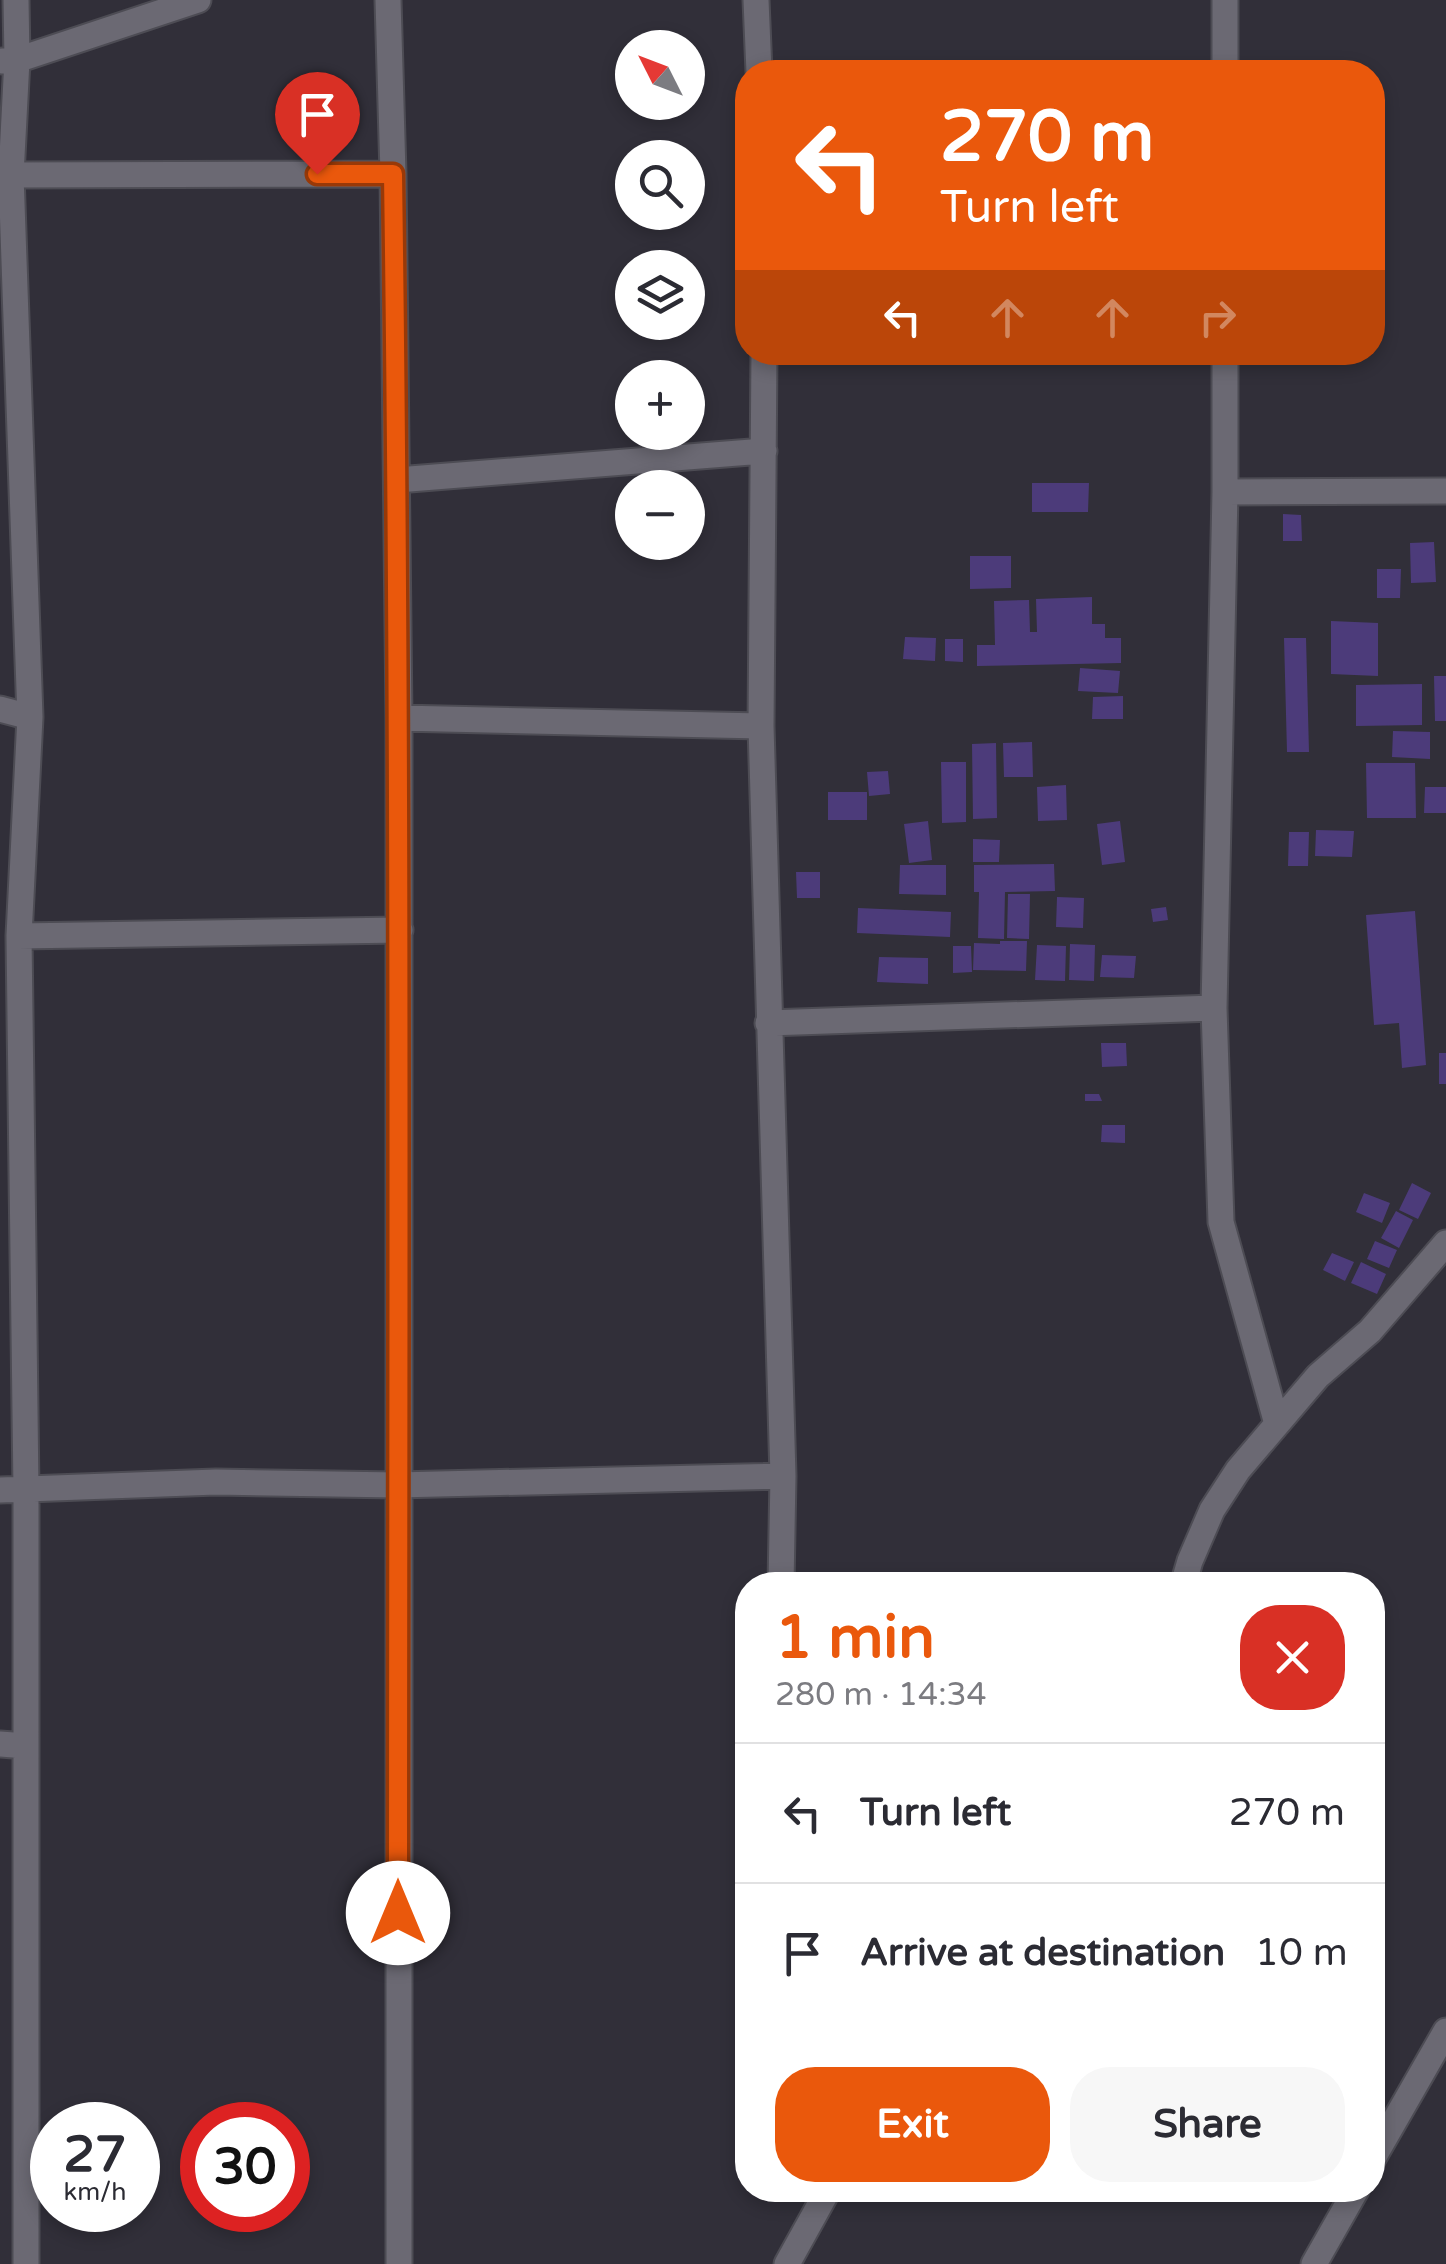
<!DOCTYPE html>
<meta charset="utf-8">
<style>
:root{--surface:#fff;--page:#f7f7f7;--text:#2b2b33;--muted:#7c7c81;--line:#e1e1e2;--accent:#ea580c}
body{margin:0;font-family:"Varela Round",sans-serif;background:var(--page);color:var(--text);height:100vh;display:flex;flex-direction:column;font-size:38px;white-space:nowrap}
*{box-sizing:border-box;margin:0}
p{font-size:32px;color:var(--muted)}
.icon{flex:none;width:55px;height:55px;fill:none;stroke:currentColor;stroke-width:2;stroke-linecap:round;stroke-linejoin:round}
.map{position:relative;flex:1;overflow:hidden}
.panel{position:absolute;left:735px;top:1572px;width:650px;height:630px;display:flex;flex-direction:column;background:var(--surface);border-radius:40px;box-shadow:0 5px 15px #0003}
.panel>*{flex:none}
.banner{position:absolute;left:735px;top:60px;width:650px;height:305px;border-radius:40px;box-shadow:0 5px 15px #0003;background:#ea580c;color:#fff;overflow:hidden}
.needle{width:65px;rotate:312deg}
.fabs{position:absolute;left:615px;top:30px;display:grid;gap:20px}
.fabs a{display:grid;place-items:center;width:90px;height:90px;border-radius:50%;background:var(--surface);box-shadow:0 5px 15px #0003;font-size:50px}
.speed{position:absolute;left:30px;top:2102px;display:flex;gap:20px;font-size:50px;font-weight:700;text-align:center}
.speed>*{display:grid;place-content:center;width:130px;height:130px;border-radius:50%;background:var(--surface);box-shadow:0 5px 15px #0003;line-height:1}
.speed small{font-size:25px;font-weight:400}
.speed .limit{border:15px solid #d22;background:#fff;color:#111}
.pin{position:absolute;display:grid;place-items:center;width:85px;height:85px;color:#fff;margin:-102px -42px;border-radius:50% 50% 50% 0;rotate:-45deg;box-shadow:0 0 10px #0007}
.pin .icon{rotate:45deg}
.me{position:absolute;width:110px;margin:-55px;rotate:0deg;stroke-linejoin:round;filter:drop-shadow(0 0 8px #0008)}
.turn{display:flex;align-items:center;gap:35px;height:210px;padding:0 40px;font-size:45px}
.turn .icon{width:130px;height:130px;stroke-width:2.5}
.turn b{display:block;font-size:70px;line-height:85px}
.lanes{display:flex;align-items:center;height:95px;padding:0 40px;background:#0003;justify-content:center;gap:50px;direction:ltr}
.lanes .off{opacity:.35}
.round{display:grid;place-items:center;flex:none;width:105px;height:105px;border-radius:40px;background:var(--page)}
.summary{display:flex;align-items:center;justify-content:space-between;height:170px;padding:0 40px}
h1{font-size:60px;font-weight:800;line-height:75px;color:var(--accent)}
.button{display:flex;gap:20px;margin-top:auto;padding:20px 40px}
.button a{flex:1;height:115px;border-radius:40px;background:var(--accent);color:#fff;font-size:40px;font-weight:800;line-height:115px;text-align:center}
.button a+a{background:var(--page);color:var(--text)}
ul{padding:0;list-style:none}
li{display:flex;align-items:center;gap:30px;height:140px;padding:0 40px;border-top:2px solid var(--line)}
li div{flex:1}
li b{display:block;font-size:38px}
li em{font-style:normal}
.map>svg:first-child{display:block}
.building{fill:#4c3b7a}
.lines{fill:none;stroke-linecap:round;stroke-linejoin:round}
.minor-casing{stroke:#4d4c54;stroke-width:29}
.minor{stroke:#6b6973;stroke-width:25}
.route-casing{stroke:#983908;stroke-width:25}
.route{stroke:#ea580c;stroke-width:18}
</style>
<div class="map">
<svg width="1446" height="2264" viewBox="0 0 1446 2264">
<rect width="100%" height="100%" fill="#312f39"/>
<path class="building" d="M1032 483H1089L1088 512H1032Z
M1283 514 1301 515 1302 541H1283Z
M1434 542 1436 582 1411 583 1410 543Z
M970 556H1011V588L970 589Z
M1377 569H1401L1400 598H1377Z
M1092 597V624H1105V638H1121V663L977 666V645H995L994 601 1029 600 1030 632H1037L1036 599Z
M1331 621 1378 623V676L1331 674Z
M905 637 936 638 935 661 903 659Z
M1284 638H1306L1309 752H1287Z
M945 639H963V662L945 661Z
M1080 668 1120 671 1118 693 1078 691Z
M1434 676H1446V721H1435Z
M1422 684V725L1356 726V685Z
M1123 696V719H1092L1093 697Z
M1393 731 1430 732V759L1392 757Z
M1032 742 1033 777H1004L1003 743Z
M996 743 997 818 973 819 972 744Z
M941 762H966V822L942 823Z
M1366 763H1415L1416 818H1367Z
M888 771 890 794 869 796 867 772Z
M1066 785 1067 820 1038 821 1037 787Z
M1425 787H1446V813H1424Z
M828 792H867V820H828Z
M928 821 932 860 909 863 904 824Z
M1120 821 1125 862 1102 865 1097 824Z
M1316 830 1354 831 1352 857 1315 856Z
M1289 832H1309L1308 866H1288Z
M973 839 1000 840 999 862H973Z
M1054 864 1055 891 1005 892 1004 939 978 938 979 892H974V865Z
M900 865H946V895L899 894Z
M796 872H820V898H797Z
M1008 894H1030L1029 939 1007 938Z
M1057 897 1084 898 1083 928 1056 927Z
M1166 907 1168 920 1153 922 1151 909Z
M858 908 951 912 950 937 857 933Z
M1415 911 1426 1065 1402 1068 1399 1023 1374 1025 1366 915Z
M1000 941H1027L1026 971 973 970 974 943 1000 944Z
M1070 944 1095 945 1094 981 1069 980Z
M1037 945 1066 946 1065 981 1035 980Z
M953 946H971L972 972 953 973Z
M1102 955 1136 956 1134 978 1100 977Z
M879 957 928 958V984L877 982Z
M1101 1043H1126L1127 1066 1102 1067Z
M1439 1053H1446V1084H1439Z
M1085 1094H1099L1102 1101H1085Z
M1102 1125H1125V1143L1101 1142Z
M1412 1183 1431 1193 1418 1219 1399 1210Z
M1364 1193 1390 1203 1382 1223 1356 1212Z
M1396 1211 1413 1220 1399 1248 1381 1238Z
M1375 1241 1397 1250 1389 1268 1367 1259Z
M1332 1253 1354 1262 1345 1281 1323 1270Z
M1361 1262 1386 1274 1377 1294 1351 1283Z"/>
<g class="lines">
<defs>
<path id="minor" d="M16 0 17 60 11 175 30 717 19 936 26 1490V2264
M388 0 393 174 399 718V2264
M756 0 759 72
M3 61 17 60 198 0
M1225 72V0
M11 175 393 174
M764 352 761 726 783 1476 781 1585
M1225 352V492L1214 1008 1221 1222 1277 1424
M397 480 764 451
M1225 492 1446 491
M0 709 30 717
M399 718 761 726
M19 936 400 930
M768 1023 1214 1008
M0 1490 216 1482 397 1485 783 1476
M1183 1585 1190 1561 1212 1510 1238 1470 1318 1376 1370 1331 1446 1243
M0 1744 26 1746
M1372 2160 1446 2031
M787 2264 828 2190
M1314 2264 1356 2190"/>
</defs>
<use href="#minor" class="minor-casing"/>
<use href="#minor" class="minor"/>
</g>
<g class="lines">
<defs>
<path id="route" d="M317 174H393C401 754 398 1333 398 1913"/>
</defs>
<use href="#route" class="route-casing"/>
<use href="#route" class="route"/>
</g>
</svg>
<div class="fabs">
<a><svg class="needle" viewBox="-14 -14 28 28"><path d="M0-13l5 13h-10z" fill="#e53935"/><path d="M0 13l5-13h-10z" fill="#7c7c81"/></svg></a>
<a><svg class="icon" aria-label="search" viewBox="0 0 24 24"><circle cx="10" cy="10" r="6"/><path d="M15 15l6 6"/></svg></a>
<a><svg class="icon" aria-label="layers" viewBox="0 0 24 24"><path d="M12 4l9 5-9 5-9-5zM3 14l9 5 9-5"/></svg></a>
<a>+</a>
<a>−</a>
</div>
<div class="speed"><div>27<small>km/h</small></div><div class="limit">30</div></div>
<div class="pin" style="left:317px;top:174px;background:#d93025"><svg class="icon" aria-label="arrive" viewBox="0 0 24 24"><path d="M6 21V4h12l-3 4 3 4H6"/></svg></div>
<svg class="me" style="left:398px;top:1913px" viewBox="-20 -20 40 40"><circle r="19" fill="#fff"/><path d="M0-13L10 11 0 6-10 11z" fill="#ea580c"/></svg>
<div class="banner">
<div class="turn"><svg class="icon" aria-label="left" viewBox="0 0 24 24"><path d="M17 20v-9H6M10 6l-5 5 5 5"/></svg><div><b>270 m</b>Turn left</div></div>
<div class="lanes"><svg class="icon" aria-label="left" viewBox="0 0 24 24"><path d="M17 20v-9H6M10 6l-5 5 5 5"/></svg><svg class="icon off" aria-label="ahead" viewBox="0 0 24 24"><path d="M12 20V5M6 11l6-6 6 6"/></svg><svg class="icon off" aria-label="ahead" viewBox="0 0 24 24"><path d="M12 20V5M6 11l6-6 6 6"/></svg><svg class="icon off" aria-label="right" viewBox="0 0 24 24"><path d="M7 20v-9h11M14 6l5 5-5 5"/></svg></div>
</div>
<section class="panel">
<div class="summary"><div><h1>1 min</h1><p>280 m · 14:34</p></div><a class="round" style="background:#d93025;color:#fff"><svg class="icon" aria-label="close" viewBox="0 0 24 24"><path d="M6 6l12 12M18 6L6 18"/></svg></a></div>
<ul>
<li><svg class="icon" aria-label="left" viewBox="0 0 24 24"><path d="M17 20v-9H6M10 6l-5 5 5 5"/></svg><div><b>Turn left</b></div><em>270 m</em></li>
<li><svg class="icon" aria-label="arrive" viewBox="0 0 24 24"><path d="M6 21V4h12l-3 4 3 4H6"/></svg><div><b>Arrive at destination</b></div><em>10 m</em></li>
</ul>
<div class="button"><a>Exit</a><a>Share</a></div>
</section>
</div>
